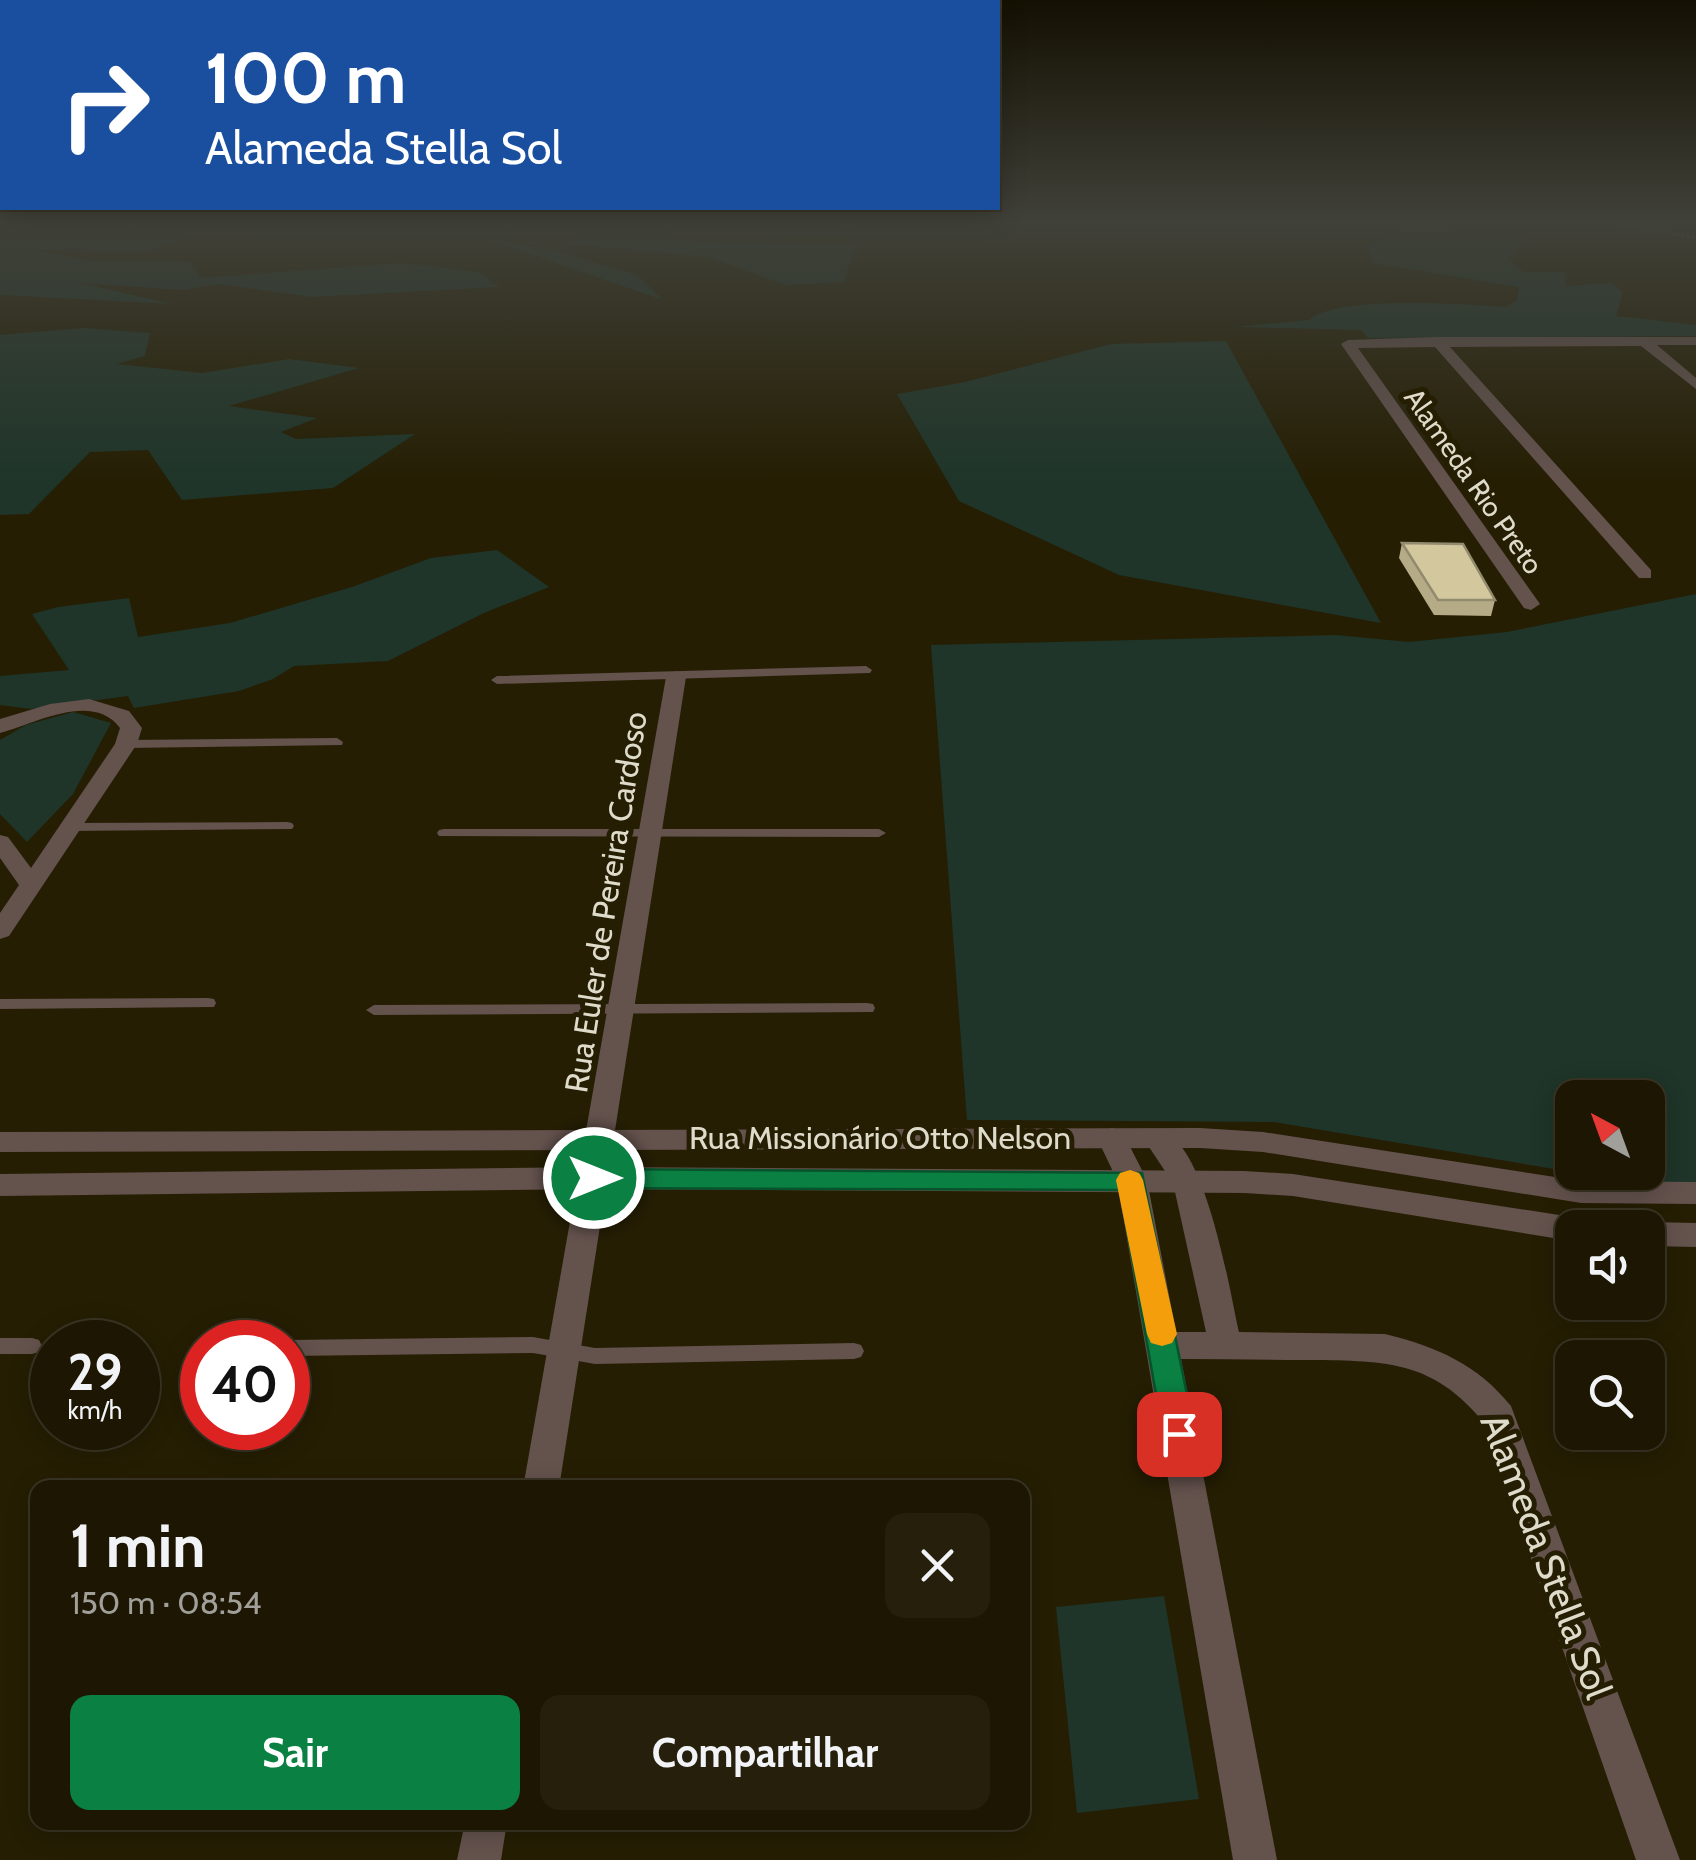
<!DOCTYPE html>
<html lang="pt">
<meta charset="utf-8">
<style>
:root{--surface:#1c1602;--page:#251f0c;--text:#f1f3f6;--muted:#a09f99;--line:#3a3524;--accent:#0b8043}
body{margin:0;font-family:Cabin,sans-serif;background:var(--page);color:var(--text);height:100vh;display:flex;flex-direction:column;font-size:38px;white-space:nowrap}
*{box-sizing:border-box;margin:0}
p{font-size:32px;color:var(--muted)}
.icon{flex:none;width:55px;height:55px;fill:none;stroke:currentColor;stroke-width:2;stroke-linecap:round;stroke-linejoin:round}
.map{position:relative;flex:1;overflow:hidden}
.panel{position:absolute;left:30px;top:1480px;width:1000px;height:350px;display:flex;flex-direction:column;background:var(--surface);border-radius:20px;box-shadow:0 5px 25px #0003,0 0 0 2px var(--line)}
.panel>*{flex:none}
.banner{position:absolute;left:0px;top:0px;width:1000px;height:210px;box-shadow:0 5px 25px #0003,0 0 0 2px var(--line);background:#1a4fa0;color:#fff;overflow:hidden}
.needle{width:65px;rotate:319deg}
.fabs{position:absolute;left:1555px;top:1080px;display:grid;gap:20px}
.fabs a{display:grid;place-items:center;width:110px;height:110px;border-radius:20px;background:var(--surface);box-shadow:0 5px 25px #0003,0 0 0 2px var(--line);font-size:50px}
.speed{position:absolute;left:30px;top:1320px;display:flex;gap:20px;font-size:50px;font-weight:700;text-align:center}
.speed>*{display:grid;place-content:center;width:130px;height:130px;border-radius:50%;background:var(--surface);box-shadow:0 5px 25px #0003,0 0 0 2px var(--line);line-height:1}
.speed small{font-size:25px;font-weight:400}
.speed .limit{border:15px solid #d22;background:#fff;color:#111}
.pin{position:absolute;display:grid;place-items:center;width:85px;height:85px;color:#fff;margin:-42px;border-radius:20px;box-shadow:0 5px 15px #0006}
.me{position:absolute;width:110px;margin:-55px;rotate:90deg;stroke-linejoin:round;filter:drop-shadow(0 0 8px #0008)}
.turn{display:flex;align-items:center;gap:35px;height:210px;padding:0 40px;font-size:45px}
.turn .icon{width:130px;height:130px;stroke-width:2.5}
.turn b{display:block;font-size:70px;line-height:85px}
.round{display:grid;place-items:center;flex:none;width:105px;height:105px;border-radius:20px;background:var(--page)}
.summary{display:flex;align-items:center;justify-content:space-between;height:170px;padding:0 40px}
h1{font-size:60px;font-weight:700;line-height:75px}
.primary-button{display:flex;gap:20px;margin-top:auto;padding:20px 40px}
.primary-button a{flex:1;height:115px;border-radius:20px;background:var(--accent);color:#fff;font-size:40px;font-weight:700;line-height:115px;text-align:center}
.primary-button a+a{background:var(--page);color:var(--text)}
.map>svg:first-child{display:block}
.green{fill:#1f3529}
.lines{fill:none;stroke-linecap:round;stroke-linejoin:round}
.path{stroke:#68624b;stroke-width:2.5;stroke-dasharray:2.5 2.5;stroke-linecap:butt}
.service{fill:#64524d;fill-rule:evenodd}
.minor{fill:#64524d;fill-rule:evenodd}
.tertiary{fill:#64524d;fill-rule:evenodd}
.wall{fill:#b5ab87}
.building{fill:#d2c79d;stroke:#938b6e;stroke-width:2.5}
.route{fill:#0b8043;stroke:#07532c;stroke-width:2.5}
.slow{fill:#f59e0b}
.labels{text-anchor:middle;stroke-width:10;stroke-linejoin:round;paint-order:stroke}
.far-street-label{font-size:28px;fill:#dfdbcb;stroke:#251e03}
.street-label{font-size:32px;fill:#dfdbcb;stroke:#251e03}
.near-street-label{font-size:38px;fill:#dfdbcb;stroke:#251e03}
</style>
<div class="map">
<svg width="1696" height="1860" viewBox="0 0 1696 1860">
<rect width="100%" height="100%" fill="#251e03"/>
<path class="green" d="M76 221 199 231 147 251 28 249 90 261 190 262 201 278 402 263 478 272 499 287 311 297 220 284 181 290 81 283 172 304 0 295V222Z
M594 221 861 222 838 233 667 230 648 234 681 241 855 245 844 282 786 285 708 257 570 244Z
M1407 227 1528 238 1507 259 1524 272H1566V286L1612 283 1623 293 1616 316 1696 325V336L1368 338 1361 330 1236 327 1309 320C1334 295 1469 304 1506 307L1517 300 1519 287 1372 263 1367 246Z
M487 239 545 248 637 275 663 300Z
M83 328 150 333 145 356 117 364 202 373 289 359 359 368 229 406 317 418 281 432 296 439 415 434 333 488 182 500 148 450 90 452 29 514 0 515V335Z
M1226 341 1381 623 1119 575 959 501 897 394 965 382 1111 344Z
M497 550 549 587 484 613 388 661 294 666 273 679 239 691 134 708 128 696 31 709 0 705V676L69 670 32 614 58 607 129 598 138 637 230 623 352 587 431 558Z
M1696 594V1182L1636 1183 1574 1173 1648 1172V1098H1572V1172L1274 1122 967 1120 931 645 1336 635 1409 642 1507 632Z
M73 712 111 723 73 794 27 842 0 814V740L26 725Z
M1164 1596 1199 1799 1077 1813 1056 1607Z"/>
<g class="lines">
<path class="path" d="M1603 221 1696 238"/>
<path class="service" d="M866 666 872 670 870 673 497 684 491 680 497 676Z
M337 738 343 742 342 745 126 748 120 744 126 740Z
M287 822 292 823 294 826 292 829 68 831 61 827 68 823Z
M444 829H879L886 833 879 837 439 836 437 833 439 830Z
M208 998 214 999 216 1003 214 1007 0 1009V999Z
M867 1003 873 1004 875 1008 873 1012 374 1015 366 1010 374 1005Z
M533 1337 595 1348 854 1343 861 1345 864 1351 861 1357 854 1359 595 1364 533 1353 288 1356V1342H281L288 1340Z
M0 1338H32L39 1340 42 1346 39 1352 32 1354H0Z"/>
<path class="minor" d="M1437 337H1696V345H1657L1696 378V389L1641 346 1450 347 1651 570V578H1639L1435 347 1358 348 1540 604 1531 610 1524 608 1341 344 1348 340Z
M676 671 686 677 559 1488H523L666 677Z
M89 699 129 711 142 728 137 744 9 936 0 939V913L19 885 0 858V835L8 837 31 868 115 744 120 728C92 691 35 724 0 733V719L50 704Z
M1112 1128 1122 1131 1147 1180 1176 1332H1206L1173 1183 1143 1138 1148 1131C1202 1114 1230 1294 1239 1332L1385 1334C1437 1347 1477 1364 1511 1406L1680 1860H1636L1484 1423C1432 1358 1381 1361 1304 1360 1263 1360 1222 1359 1181 1359L1277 1860H1233L1117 1180 1097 1138 1102 1131Z
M465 1822H507L501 1860H457Z"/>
<path class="tertiary" d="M1200 1128 1263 1132 1581 1181 1696 1182V1204L1581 1203 1263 1152 1200 1148 0 1152V1132Z
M594 1167 1244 1171 1293 1174 1572 1217 1583 1221 1587 1228H1572V1241L1293 1196 1244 1193 594 1189 0 1196V1174Z
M1648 1222 1696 1223V1247L1648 1246V1228H1636Z"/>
</g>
<path class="wall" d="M1402 543 1495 600 1491 616 1434 615 1399 558Z"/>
<path class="building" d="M1402 543 1463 544 1495 600H1438Z"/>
<linearGradient id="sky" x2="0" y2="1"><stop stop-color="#141002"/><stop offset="0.46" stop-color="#404139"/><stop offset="1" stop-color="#404139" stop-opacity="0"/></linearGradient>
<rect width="1696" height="482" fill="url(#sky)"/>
<path class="route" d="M594 1169 1142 1173 1195 1434 1190 1443 1179 1447 1168 1443 1163 1434 1120 1190 594 1188 584 1186 580 1178 584 1171Z"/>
<path class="slow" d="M1130 1170 1139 1173 1143 1180 1177 1334 1172 1343 1162 1346 1151 1343 1147 1334 1116 1180 1120 1173Z"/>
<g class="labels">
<g class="far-street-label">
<text transform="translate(1474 481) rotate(55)" y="10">Alameda Rio Preto</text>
</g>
<g class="street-label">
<text transform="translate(606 902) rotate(-81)" y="11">Rua Euler de Pereira Cardoso</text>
<text x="880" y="1149">Rua Missionário Otto Nelson</text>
</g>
<g class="near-street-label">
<text transform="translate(1546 1556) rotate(69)" y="13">Alameda Stella Sol</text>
</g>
</g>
</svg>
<div class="fabs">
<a><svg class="needle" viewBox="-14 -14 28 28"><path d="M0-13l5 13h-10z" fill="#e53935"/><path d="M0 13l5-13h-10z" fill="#a09f99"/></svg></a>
<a><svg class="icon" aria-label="sound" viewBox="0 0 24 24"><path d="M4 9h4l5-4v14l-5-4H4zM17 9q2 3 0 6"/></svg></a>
<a><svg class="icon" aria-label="search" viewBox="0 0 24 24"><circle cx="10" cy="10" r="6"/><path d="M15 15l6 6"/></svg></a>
</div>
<div class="speed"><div>29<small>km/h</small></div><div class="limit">40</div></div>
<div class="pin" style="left:1179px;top:1434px;background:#d93025"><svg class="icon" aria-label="arrive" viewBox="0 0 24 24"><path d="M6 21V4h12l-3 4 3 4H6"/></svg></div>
<svg class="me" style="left:594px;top:1178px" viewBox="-20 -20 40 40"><circle r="17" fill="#0b8043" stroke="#fff" stroke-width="3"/><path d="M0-11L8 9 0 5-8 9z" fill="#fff"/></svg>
<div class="banner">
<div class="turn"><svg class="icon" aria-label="right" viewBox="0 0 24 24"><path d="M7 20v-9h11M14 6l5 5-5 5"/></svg><div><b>100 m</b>Alameda Stella Sol</div></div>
</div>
<section class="panel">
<div class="summary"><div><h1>1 min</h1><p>150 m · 08:54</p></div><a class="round"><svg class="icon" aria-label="close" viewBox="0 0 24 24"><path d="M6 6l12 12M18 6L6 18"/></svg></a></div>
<div class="primary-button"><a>Sair</a><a>Compartilhar</a></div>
</section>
</div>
